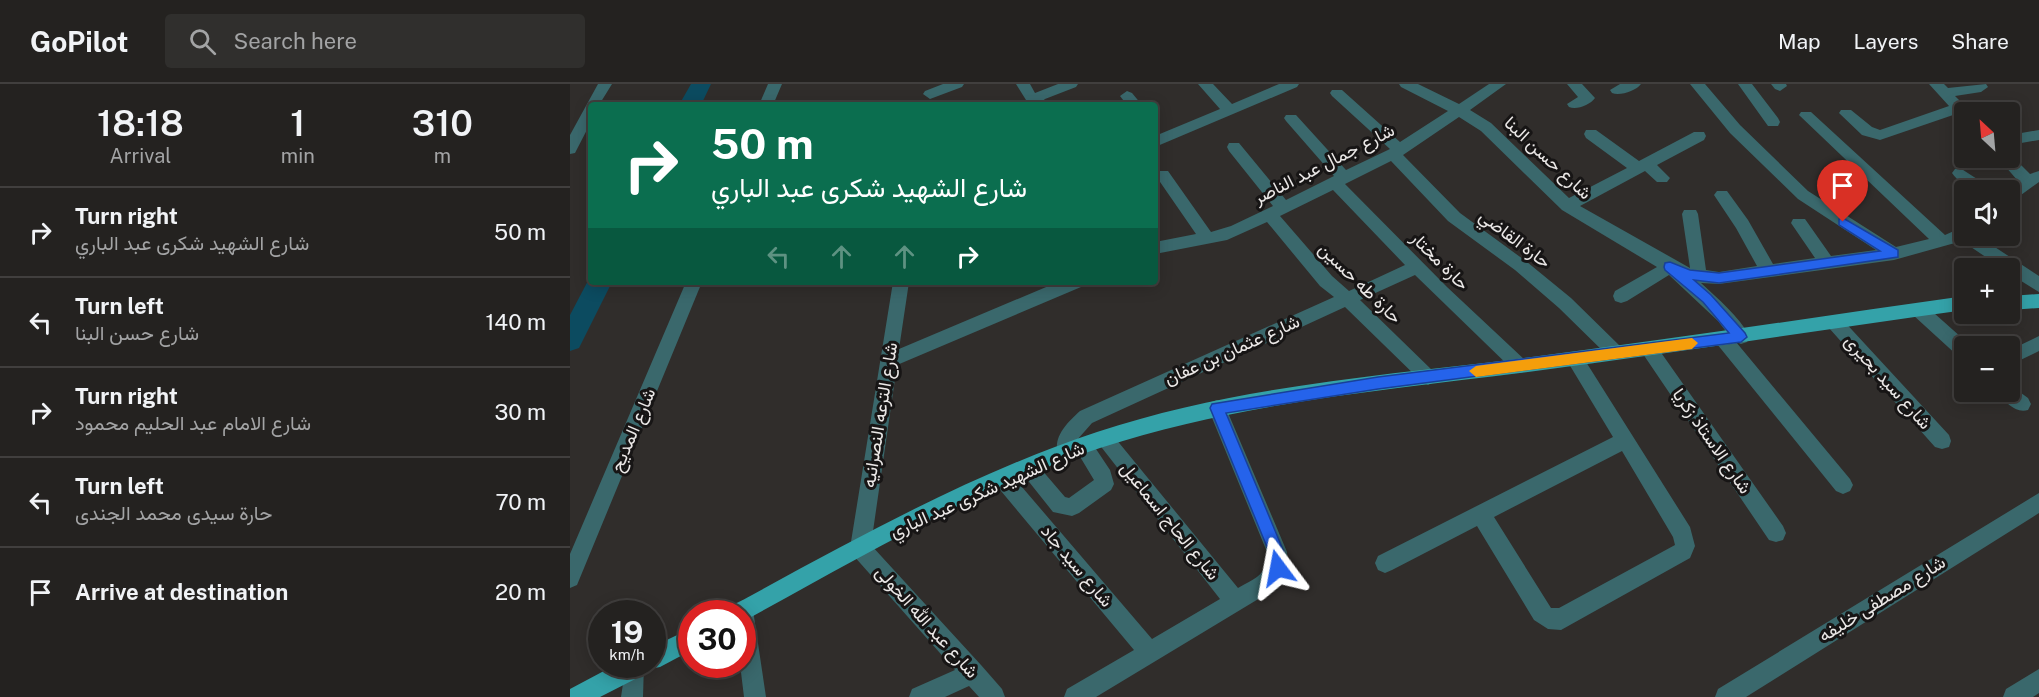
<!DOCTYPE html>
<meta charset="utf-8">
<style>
:root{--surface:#242220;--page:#302f2d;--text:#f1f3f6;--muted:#a3a4a5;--line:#413f3e}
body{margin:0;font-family:"Public Sans",Vazirmatn,sans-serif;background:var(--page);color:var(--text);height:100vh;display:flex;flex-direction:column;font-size:22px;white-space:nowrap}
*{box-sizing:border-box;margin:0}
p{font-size:20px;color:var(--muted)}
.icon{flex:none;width:33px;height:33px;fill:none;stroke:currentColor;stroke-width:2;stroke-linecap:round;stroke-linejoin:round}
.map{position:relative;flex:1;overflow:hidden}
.panel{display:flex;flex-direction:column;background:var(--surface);width:570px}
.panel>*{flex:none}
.guide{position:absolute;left:18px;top:18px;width:570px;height:183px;border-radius:6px;box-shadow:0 3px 15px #0003,0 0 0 2px var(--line);background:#0b6e4f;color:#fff;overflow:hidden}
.needle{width:39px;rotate:334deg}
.buttons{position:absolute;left:1384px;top:18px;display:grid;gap:12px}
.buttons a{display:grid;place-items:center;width:66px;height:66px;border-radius:6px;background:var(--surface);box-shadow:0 3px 15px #0003,0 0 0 2px var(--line);font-size:30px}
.speed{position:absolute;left:18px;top:516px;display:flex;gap:12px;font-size:30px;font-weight:700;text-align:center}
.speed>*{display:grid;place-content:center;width:78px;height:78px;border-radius:50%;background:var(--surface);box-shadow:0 3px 15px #0003,0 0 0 2px var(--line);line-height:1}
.speed small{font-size:15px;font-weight:400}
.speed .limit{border:9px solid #d22;background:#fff;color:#111}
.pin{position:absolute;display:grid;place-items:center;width:51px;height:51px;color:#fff;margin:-62px -26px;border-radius:50% 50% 50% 0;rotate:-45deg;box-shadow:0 0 6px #0007}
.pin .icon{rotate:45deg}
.me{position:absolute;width:66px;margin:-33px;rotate:347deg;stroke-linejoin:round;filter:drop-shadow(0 0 4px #0008)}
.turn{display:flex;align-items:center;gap:21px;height:126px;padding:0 24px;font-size:27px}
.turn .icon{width:78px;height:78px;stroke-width:2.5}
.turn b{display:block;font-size:42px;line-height:51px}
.lanes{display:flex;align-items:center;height:57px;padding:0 24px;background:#0003;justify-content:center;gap:30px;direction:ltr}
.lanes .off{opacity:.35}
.eta{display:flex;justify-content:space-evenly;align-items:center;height:102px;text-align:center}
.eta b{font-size:36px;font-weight:600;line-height:42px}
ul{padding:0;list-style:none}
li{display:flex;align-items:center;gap:18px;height:90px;padding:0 24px;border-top:2px solid var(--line)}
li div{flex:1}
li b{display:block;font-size:22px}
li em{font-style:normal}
header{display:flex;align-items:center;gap:36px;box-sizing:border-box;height:84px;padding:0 30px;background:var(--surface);border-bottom:2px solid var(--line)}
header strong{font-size:28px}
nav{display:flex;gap:33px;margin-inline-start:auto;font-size:21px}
.search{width:420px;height:54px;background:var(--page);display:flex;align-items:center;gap:15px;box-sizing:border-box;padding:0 21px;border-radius:6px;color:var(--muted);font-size:22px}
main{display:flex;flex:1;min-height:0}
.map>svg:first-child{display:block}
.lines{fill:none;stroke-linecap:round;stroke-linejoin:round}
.canal{fill:#0c4b60;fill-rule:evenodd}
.minor{fill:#3a686c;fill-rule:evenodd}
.major{fill:#34a2a9;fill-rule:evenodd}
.route{fill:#2563eb;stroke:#184099;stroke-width:1.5}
.slow{fill:#f59e0b}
.labels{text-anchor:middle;stroke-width:6;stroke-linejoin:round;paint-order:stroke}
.street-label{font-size:18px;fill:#ebe8e7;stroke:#171515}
</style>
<header>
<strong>GoPilot</strong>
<div class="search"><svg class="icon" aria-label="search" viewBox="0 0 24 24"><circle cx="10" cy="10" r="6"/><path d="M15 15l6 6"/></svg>Search here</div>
<nav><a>Map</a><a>Layers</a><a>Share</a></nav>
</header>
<main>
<section class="panel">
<div class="eta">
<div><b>18:18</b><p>Arrival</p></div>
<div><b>1</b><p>min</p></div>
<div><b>310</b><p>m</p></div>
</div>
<ul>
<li><svg class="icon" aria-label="right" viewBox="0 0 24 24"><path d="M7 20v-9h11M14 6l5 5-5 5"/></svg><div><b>Turn right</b><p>شارع الشهيد شكرى عبد الباري</p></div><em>50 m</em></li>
<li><svg class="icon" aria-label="left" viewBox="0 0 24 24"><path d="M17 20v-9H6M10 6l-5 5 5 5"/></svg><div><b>Turn left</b><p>شارع حسن البنا</p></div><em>140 m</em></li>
<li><svg class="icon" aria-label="right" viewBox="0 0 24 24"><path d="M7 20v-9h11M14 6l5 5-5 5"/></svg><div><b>Turn right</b><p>شارع الامام عبد الحليم محمود</p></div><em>30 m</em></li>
<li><svg class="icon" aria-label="left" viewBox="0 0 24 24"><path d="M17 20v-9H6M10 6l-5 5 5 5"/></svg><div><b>Turn left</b><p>حارة سيدى محمد الجندى</p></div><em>70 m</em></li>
<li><svg class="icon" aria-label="arrive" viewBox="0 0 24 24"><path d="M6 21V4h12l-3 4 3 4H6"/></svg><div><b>Arrive at destination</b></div><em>20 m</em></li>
</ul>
</section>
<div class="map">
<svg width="1469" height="613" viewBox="0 0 1469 613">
<rect width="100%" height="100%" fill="#302d2b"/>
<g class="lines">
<path class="canal" d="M121 0H141L131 21H109Z
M21 191V198H42L9 264 0 267V231Z"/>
<path class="minor" d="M28 0H42L29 21H21V38L5 69 0 70V51Z
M198 0H212L203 21H189Z
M373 0H394L392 3 360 15 353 10 355 7Z
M446 0H460L465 9 488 0H508L506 3 475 15 468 21H452L456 16Z
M628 0H643L662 20 709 0H729L727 3 585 63V52L650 25Z
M829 0H848L889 20 919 0H936L900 26 921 39 999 114 1057 84 1016 54 1014 50 1016 46H1026L1069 77 1124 48H1134L1136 52 1134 56 1087 81 1100 94 1097 98H1087L1075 87 1010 122 1120 184 1112 130 1114 126H1126L1128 130 1136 186 1149 188 1187 182 1166 144 1144 111 1147 107H1157L1178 136 1203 180 1245 174 1221 139 1223 135H1235L1261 172 1306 166 1228 115 1160 49 1120 0H1135L1170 41 1238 107 1326 163 1359 155 1229 31 1231 28H1241L1375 151 1395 142V152H1408L1469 192V208L1440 190V184H1432L1392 157 1324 176 1149 200 1131 199C1148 215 1169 232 1180 253L1177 258 1171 260 1166 258 1280 395 1283 401 1280 407 1273 410 1266 407 1147 260 1144 255 1147 250 1153 248 1158 250 1148 237 1099 191 1057 217 1051 219 1045 217 1043 212 1045 207 1087 183 992 126 911 47 889 33 833 71 890 129 957 178 1001 214 1052 264 1055 269 1052 274 1046 276 1040 274 989 224 945 186 878 137 821 77 775 100 877 203 956 277 959 282 956 287 950 289 944 287 845 191 790 216 864 288 867 293 864 298 858 301 852 298 775 223 522 339 507 356 513 354 520 356 540 386 544 400 541 406 509 429 502 432 483 428 448 384 451 378 458 375 465 378 495 413 499 414 524 396 506 366 503 373 496 375 489 373C481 354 497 339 510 327L764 213 750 202 697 138 657 156 585 170V158L626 150 588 95 585 91 588 87H598L641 148 661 142 703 122 659 67 657 63 659 59H669L716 116 764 92 716 37 714 34 716 31H726L776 86 820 65 762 12 760 9 762 6H772L830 58 878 27 831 3ZM763 106 835 181 779 207 762 192 710 132Z
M997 0H1012L1025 14C1020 21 1007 26 999 23L997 20 1008 13Z
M1050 0H1071C1066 7 1050 12 1042 9L1040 6Z
M1168 0H1182L1208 34 1210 38 1208 42H1198Z
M1201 0H1216L1217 2 1210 7 1205 5Z
M1359 0H1374L1378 4 1416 0 1418 3 1411 8 1385 12 1401 28H1395V36L1386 30 1310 56 1292 51 1269 29 1271 26H1281L1302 43 1310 46 1379 22Z
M557 7 562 9 572 21H557L550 12Z
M1469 46V56L1440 61V51Z
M1440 70 1460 90 1469 87V98L1440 119V106H1437L1448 97 1428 74H1440Z
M1390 84 1418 102 1420 106C1404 106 1393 104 1382 89L1385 85Z
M116 198H132L7 501 0 504V470Z
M323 198H339L329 265 488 198H513L511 203 327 281 301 461 411 581 432 605 435 613H409L399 602 375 613H339L342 605 385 586 283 471 280 464Z
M1349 219 1355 221 1401 262H1395V275L1389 273 1343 231 1341 226 1343 221Z
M1265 232 1271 234 1379 351 1381 357 1379 363 1372 365 1365 363 1259 244 1256 239 1259 234Z
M1469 252V267L1440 281V266Z
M1079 258 1085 260 1213 442 1216 449 1213 456 1206 458 1199 456 1073 270 1070 265 1073 260Z
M1005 268 1011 270 1120 443 1125 462 1120 474 991 546 978 545 964 536 907 442 822 486 815 489 808 486 805 479 808 472 1043 353 996 275 999 270ZM1052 367 1103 453 1105 461 989 524H981L924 433Z
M1440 301 1458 314 1461 320 1458 326C1446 330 1434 318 1430 308H1440Z
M647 316 653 318 656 324 717 468C718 485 715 492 705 505L526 613H494L497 605 564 566 426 401 423 395 426 389 433 386 440 389 582 555 650 515 525 355 527 349 534 347 541 349 668 504C686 494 698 491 697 468L638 324 641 318Z
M1469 409V429L1176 613H1145L1148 605Z
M173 516 180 519 183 526 196 613H174L170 580H172V530H163L166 519Z
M56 580H74L73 613H51Z
M1469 585V609L1463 613H1433L1436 605Z"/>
<path class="major" d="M1469 210V224L1440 226V212Z
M1395 212V226C1249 246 1104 269 958 288 814 306 669 319 530 364 405 405 289 474 174 537L172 538V530H157L160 523C279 458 398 391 527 348 663 303 806 292 947 275 1096 256 1246 233 1395 212Z
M122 544V566L90 583 80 585 79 588 30 613H0V605L47 580H82V563Z"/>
</g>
<path class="route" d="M1273 134 1328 166V173L1149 199 1124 196 1141 211 1175 249 1177 253 1171 258 808 305 656 329 714 468 716 484 713 489 708 492 702 489 699 468 640 324 642 320 808 293 1159 249 1133 218 1095 186 1094 183 1095 179 1100 178 1120 186 1149 189 1310 167 1269 141V135Z"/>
<path class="slow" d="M1122 254 1128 259 1122 265 906 293 899 287 906 282Z"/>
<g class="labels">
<g class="street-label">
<text transform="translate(978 74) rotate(43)" y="6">شارع حسن البنا</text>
<text transform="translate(754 80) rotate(-27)" y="6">شارع جمال عبد الناصر</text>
<text transform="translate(945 155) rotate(37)" y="6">حارة القاضي</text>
<text transform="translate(870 177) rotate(45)" y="6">حارة مختار</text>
<text transform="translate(790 199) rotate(44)" y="6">حارة طه حسين</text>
<text transform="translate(662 266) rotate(-24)" y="6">شارع عثمان بن عفان</text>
<text transform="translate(1318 298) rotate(48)" y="6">شارع سيد بحيرى</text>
<text transform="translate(310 331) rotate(-81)" y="6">شارع الترعه النصرانيه</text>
<text transform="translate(63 346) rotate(-67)" y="6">شارع المديح</text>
<text transform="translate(1142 357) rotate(55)" y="6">شارع الاستاذ زكريا</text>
<text transform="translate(417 406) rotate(-24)" y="6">شارع الشهيد شكرى عبد الباري</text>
<text transform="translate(600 437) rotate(51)" y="6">شارع الحاج اسماعيل</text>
<text transform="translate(507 482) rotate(50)" y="6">شارع سيد جاد</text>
<text transform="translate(1312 515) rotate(-32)" y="6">شارع مصطفى خليفه</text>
<text transform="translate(357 538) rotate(48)" y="6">شارع عبد الله الخولى</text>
</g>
</g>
</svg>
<div class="buttons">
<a><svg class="needle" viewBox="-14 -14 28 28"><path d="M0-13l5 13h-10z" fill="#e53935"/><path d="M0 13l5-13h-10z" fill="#a3a4a5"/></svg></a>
<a><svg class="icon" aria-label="sound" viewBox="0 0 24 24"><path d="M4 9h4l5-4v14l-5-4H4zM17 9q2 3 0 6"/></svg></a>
<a>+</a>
<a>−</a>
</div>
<div class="speed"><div>19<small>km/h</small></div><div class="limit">30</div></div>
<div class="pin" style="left:1273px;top:138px;background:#d93025"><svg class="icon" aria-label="arrive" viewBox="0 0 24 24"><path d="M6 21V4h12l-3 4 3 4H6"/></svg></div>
<svg class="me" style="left:708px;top:484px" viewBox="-20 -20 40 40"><path d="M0-17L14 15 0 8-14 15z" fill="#2563eb" stroke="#fff" stroke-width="4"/></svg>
<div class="guide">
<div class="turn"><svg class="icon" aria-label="right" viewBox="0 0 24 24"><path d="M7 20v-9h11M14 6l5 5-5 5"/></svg><div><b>50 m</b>شارع الشهيد شكرى عبد الباري</div></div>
<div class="lanes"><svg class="icon off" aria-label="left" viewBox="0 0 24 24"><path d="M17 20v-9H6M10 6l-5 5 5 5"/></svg><svg class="icon off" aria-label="ahead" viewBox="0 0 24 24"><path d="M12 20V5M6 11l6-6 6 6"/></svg><svg class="icon off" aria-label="ahead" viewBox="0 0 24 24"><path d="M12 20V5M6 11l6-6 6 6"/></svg><svg class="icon" aria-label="right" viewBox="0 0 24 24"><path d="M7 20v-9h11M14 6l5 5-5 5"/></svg></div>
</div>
</div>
</main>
